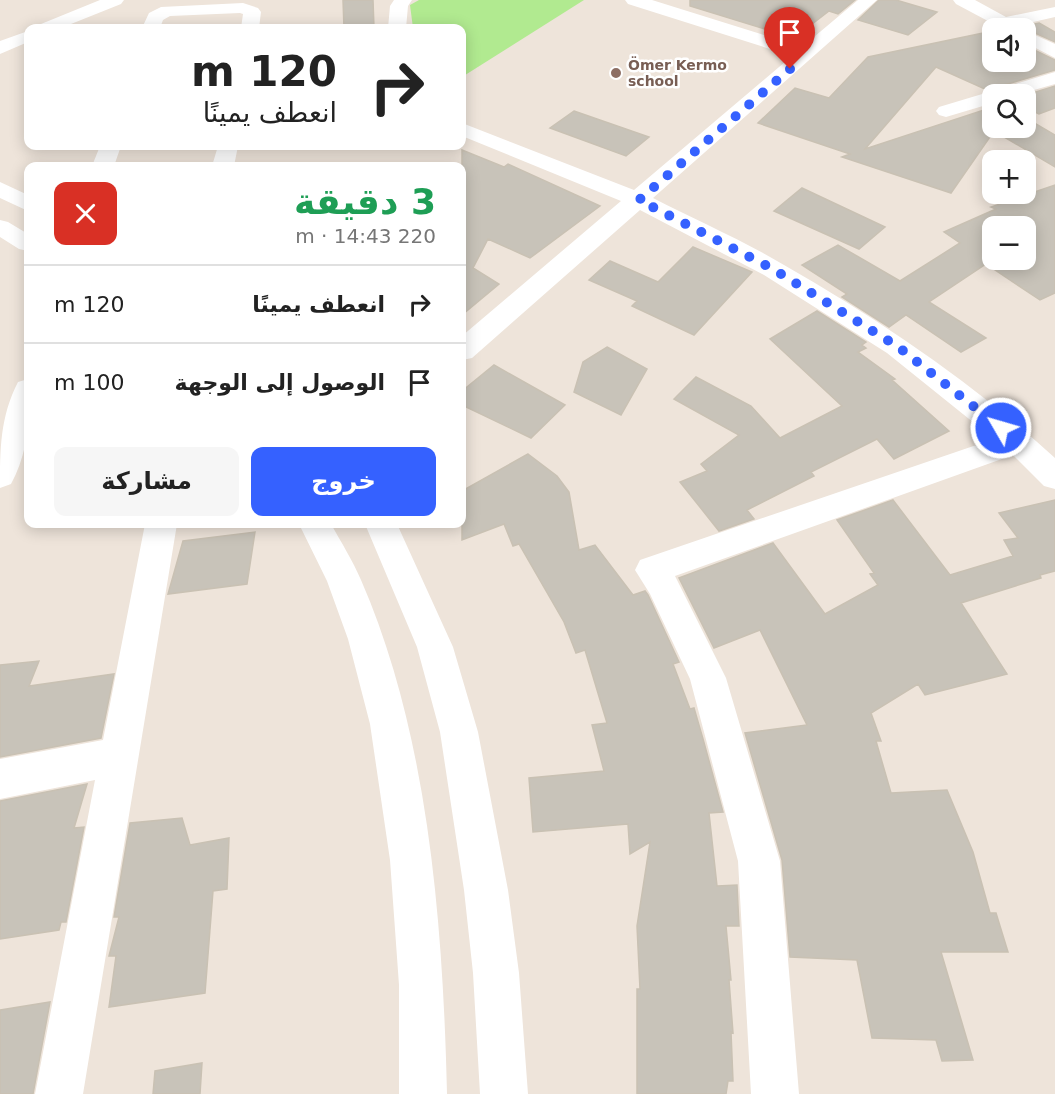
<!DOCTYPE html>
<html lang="ar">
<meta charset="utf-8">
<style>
:root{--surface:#fff;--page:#f6f6f6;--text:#222;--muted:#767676;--line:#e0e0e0;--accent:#3561ff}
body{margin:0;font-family:"DejaVu Sans",Vazirmatn,sans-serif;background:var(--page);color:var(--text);direction:rtl;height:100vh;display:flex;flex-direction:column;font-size:22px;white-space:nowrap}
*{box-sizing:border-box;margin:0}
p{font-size:20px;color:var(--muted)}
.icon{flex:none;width:33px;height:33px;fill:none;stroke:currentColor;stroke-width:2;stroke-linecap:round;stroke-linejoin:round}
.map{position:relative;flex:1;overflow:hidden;direction:ltr}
.details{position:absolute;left:24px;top:162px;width:442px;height:366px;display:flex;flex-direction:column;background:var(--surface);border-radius:12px;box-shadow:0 3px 15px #0003;direction:rtl}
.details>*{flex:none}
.hud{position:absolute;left:24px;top:24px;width:442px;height:126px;border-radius:12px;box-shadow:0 3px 15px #0003;direction:rtl;background:#fff;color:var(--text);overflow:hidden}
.buttons{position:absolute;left:982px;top:18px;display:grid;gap:12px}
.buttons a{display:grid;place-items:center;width:54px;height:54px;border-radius:12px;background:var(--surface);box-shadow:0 3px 15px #0003;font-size:30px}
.pin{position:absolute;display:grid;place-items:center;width:51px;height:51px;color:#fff;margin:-62px -26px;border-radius:50% 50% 50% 0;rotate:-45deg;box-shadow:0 0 6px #0007}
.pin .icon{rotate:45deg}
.me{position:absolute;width:66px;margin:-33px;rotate:308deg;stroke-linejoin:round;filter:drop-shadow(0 0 4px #0008)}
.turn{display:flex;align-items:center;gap:21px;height:126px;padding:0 30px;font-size:27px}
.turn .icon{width:78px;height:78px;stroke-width:2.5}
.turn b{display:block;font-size:42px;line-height:51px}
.round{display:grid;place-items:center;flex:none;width:63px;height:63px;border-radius:12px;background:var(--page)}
.summary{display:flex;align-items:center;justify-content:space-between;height:102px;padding:0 30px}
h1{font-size:36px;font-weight:600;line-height:45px;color:#1e9e55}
.cta{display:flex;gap:12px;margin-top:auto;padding:12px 30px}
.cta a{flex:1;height:69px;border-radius:12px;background:var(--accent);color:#fff;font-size:24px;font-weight:600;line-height:69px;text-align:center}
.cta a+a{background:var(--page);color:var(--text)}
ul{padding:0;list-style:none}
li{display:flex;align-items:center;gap:18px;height:78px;padding:0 30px;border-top:2px solid var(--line)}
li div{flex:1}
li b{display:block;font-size:22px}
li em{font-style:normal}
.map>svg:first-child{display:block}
.green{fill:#b1ea90}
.building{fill:#c8c3b9;stroke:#c9c1b3;stroke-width:1.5;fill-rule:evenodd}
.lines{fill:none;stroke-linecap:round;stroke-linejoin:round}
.street{fill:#fff;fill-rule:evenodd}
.secondary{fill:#fff;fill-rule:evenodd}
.route{stroke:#3561ff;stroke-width:10;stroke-dasharray:0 18}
.education-dot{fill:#8d6e63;stroke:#fff;stroke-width:2}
.labels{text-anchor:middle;stroke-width:5;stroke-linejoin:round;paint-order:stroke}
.far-education-label{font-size:14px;font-weight:bold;fill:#785e54;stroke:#fff;text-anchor:start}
</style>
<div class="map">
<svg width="1055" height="1094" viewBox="0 0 1055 1094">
<rect width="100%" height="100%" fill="#eee4da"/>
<path class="green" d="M419 0H584L462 77V28H413L410 5Z"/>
<path class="building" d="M343 0H373L374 28H344Z
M690 0H855L838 14 829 11 794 38 690 6Z
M879 0H896L937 12 908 35 858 20Z
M1039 23 1055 32V42L1024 28V26Z
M993 31V62H1026V46L1055 60V70L987 90 936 67 865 149 993 107V128H1026V118L1055 135V167L994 131 951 193 842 157 850 154 758 123 795 88 829 98 868 57Z
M1055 86V108L1039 114 1026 108V95Z
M574 111 649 137 626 156 550 128Z
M462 150 504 167 508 164 600 206 530 258 488 239 473 268 499 284 462 315Z
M1055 185V293L1040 300 986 264 929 302 986 338 961 352 906 315 889 327 842 297 847 294 802 265 838 245 900 281 960 243 944 232 996 209 991 207ZM993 226H1026V260H993Z
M802 188 885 227 859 249 774 211Z
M693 247 752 272 694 335 632 306 637 301 589 280 610 261 658 282Z
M817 311 866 342 862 345 866 348 858 352 895 379 892 380 949 431 894 459 877 439 811 472 814 476 747 510 754 519 719 531 680 482 707 471 701 464 739 435 674 399 696 377 751 406 780 438 842 406 770 339Z
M607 347 647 369 621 415 574 392 583 362Z
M494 365 565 405 531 438 462 405V391Z
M528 454 557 476 569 492 579 550 595 545 633 595 645 591 648 595 679 662 673 664 690 709 694 708 703 739 723 812 709 813 717 886 737 885 739 926H726L731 980H729L733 1033 731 1032 733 1081H728L726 1094H637V989H640L637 926 650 842 630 854 628 824 533 832 529 778 604 771 592 725 607 723 585 650 576 653 564 622 519 544 513 546 504 524 462 540V491Z
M893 500 950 575 1013 556 1004 540 1018 538 999 513 1055 500V571L1040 575 1041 578 961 603 1007 674 925 695 918 684 871 713 881 741H876L891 793 947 790 973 852 990 913H996L1008 952H941L973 1060 942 1061 936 1040 872 1038 857 960 790 957 782 860 745 733 807 725 760 630 714 648 679 578 773 543 825 614 878 585 870 574 874 573 837 520Z
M255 532 247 584 168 594 183 541Z
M39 661 29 686 114 674 101 738 0 757V665Z
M87 784 74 828 84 827 66 922H61L59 930 0 939V801Z
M182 818 190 845 229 838 227 889 213 891 205 993 109 1007 116 956H109L119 917H114L130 823Z
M50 1002 33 1094H0V1010Z
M202 1063 200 1094H153L155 1071Z"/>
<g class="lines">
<path class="street" d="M100 0H124L121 4 61 28H38L41 24Z
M394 0H412L408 6 406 28H388L390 6Z
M625 0H652L802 47 858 0H877L653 198C696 220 742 240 784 265 880 320 973 383 1055 458V489L1044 486 1013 455 675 576 726 678 780 861 799 1094H751L738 861 690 679 650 594 635 570 640 560 994 439 887 353 764 275 640 210 472 358 462 360V336L621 201 462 136V123L634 190 792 56 628 4Z
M953 0H975L1006 17 1055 7V17L1020 25 1022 28H1001L956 4Z
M243 3 258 8 261 12 259 28H241L243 14 240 13 170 16 163 20 160 28H142L149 13 161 7Z
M28 31V42L0 54V41Z
M1026 31 1055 44V58L1026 43Z
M1055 72V84L1020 94H993V103L946 117 939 115 936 111 939 107Z
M100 146H121L114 166H92Z
M218 146H238L234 166H212Z
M28 379C32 414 28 453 11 484L0 488C0 449 0 417 18 382Z
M145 524H177L83 1094H35L95 780 0 799V759L103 740Z"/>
<path class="secondary" d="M0 182 28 195V211L0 198Z
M0 220 8 222 28 234V251L19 249 0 237Z
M299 524H331C341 542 353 561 361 580 429 736 443 926 447 1094H399V985L390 860 370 724 348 639 327 581Z
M365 524H397L453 647 478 732 508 890 519 973 528 1094H480L473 973 464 890 440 732 417 647Z"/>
</g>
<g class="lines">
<path class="route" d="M790 69 639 200 773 269 897 346 1001 428"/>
</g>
<circle class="education-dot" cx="616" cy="73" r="6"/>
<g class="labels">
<g class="far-education-label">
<text x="628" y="70">Ömer Kermo<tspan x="628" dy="16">school</tspan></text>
</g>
</g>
</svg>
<div class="buttons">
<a><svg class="icon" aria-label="sound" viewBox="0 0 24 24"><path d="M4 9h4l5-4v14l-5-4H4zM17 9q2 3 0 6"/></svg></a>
<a><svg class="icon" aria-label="search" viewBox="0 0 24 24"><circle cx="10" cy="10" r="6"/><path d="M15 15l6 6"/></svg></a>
<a>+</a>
<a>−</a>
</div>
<div class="pin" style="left:790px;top:69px;background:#d93025"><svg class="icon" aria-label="arrive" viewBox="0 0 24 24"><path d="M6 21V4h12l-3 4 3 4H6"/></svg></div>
<svg class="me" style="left:1001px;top:428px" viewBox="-20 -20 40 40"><circle r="17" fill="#3561ff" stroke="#fff" stroke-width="3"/><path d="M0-11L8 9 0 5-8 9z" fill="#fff"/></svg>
<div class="hud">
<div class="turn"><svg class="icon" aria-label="right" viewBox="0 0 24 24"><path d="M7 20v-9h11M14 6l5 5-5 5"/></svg><div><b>120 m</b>انعطف يمينًا</div></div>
</div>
<section class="details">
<div class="summary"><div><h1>3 دقيقة</h1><p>220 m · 14:43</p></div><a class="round" style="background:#d93025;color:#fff"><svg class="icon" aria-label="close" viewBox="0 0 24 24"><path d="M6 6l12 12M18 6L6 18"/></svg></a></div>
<ul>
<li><svg class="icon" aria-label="right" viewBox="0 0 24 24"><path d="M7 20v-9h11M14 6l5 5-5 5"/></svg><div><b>انعطف يمينًا</b></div><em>120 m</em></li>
<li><svg class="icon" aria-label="arrive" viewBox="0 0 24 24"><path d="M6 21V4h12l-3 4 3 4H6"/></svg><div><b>الوصول إلى الوجهة</b></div><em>100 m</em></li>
</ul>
<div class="cta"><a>خروج</a><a>مشاركة</a></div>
</section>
</div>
